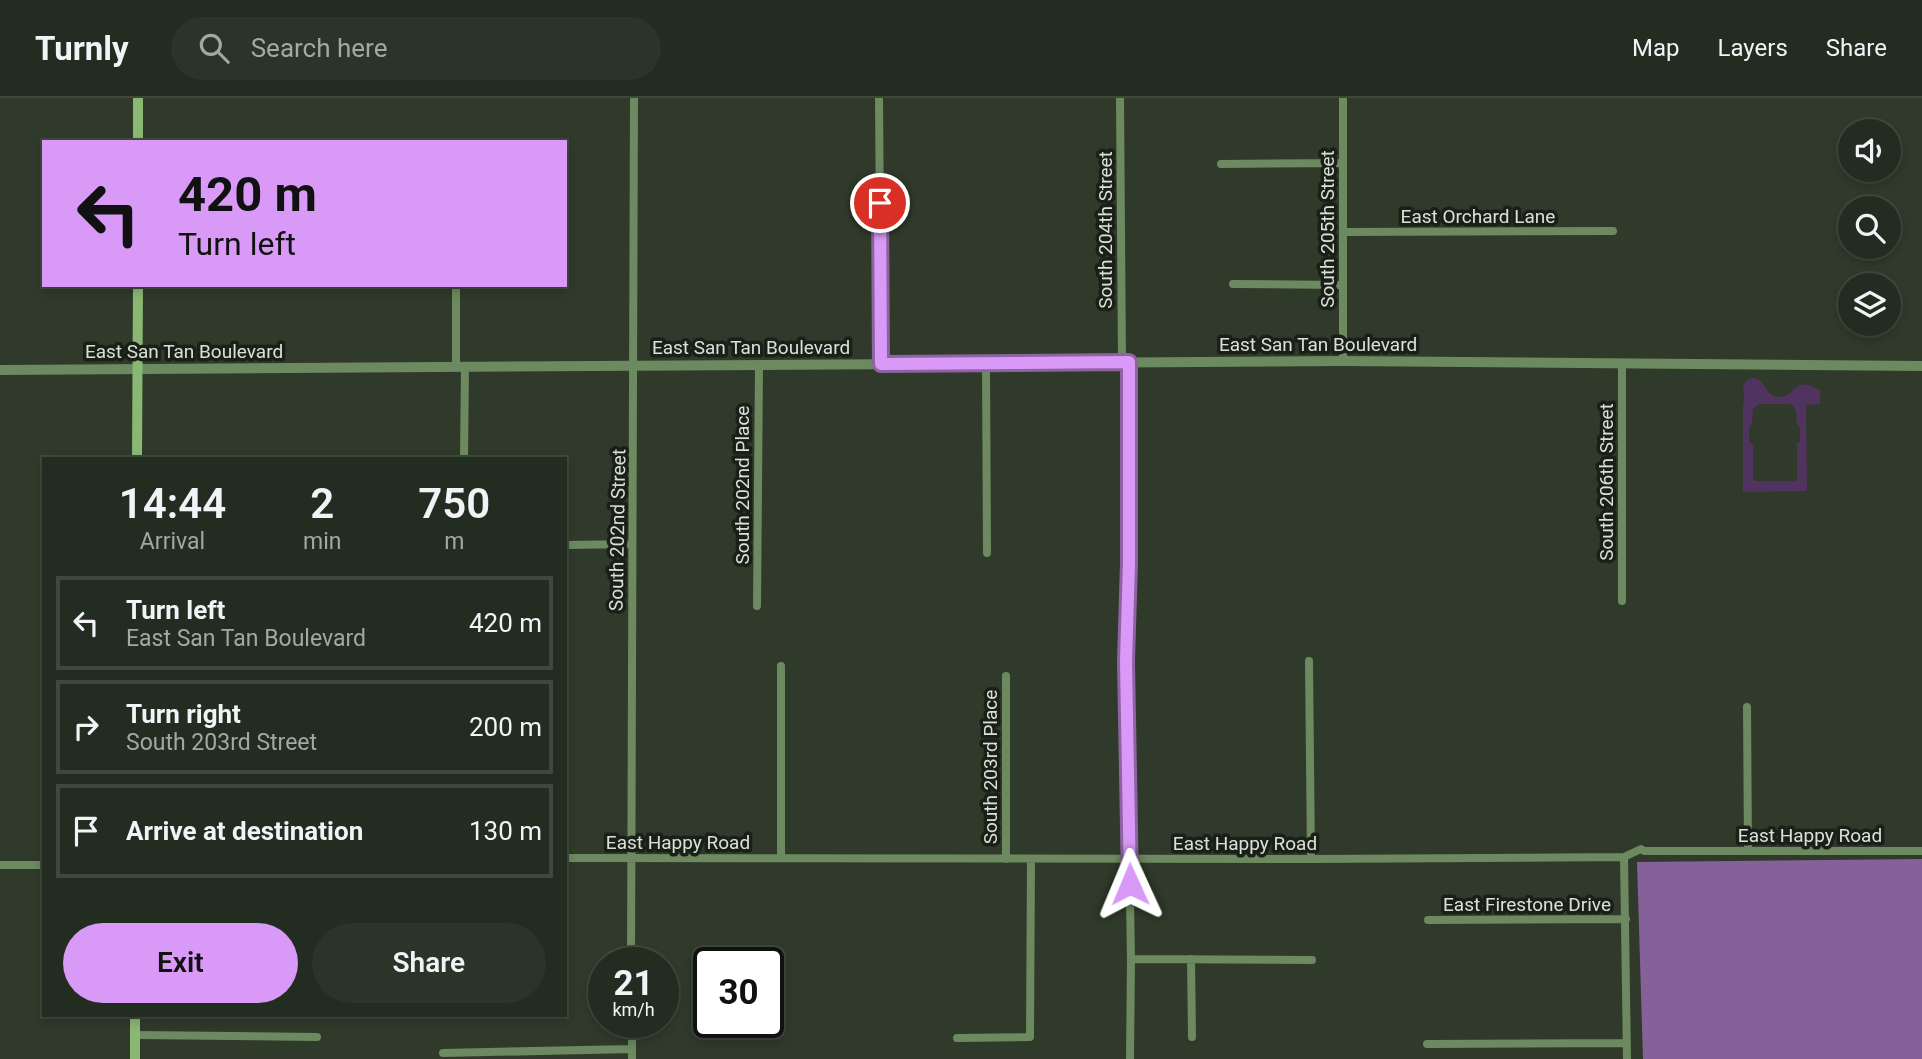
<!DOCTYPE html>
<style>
:root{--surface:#232c20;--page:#2b3429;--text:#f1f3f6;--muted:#a3a7a5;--line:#40483e;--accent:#d99af7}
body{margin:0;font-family:Roboto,sans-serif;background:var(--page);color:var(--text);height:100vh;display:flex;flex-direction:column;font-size:26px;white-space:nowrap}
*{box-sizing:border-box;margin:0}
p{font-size:23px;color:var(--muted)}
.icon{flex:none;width:38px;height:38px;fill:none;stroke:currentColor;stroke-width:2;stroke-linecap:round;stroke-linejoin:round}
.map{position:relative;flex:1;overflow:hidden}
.drawer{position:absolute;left:42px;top:359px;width:525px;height:560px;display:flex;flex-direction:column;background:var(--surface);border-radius:0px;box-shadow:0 4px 10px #0003,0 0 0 2px var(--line)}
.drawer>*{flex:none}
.top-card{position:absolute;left:42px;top:42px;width:525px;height:147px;border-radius:0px;box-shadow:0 4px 10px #0003,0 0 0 2px var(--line);background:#d99af7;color:#111;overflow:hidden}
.tools{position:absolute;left:1838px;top:21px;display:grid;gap:14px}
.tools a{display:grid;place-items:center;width:63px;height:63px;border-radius:50%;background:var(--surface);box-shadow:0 4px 10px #0003,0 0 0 2px var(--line);font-size:35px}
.speed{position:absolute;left:588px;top:849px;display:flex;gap:14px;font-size:35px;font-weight:700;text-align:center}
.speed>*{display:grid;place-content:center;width:91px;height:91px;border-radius:50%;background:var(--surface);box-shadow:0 4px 10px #0003,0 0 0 2px var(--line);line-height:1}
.speed small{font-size:18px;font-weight:400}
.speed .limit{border:4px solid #111;border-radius:10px;background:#fff;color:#111}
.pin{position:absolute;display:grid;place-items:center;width:60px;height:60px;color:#fff;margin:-30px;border:4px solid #fff;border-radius:50%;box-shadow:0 2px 7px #0007}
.me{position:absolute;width:77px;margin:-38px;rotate:359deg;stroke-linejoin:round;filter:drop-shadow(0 0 5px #0008)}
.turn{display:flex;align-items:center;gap:24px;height:147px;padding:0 21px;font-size:32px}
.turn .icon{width:91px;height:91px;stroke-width:2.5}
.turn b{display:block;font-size:49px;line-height:60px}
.eta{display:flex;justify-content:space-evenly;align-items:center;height:119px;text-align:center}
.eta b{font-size:42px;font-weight:600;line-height:49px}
.button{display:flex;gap:14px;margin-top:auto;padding:14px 21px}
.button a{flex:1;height:80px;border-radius:42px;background:var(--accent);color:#111;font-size:28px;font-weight:600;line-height:80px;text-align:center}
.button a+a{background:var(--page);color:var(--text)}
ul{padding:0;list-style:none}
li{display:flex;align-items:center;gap:21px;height:94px;margin:0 14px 10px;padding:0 7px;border:4px solid var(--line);border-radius:0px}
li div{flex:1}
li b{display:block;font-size:26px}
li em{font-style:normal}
header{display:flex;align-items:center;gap:42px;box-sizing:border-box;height:98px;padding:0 35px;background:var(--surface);border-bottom:2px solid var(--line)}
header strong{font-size:33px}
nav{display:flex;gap:38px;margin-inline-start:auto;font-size:24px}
.search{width:490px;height:63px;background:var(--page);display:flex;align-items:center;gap:18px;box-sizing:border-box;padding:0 24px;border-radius:38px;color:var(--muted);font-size:26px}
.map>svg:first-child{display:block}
.green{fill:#50335f;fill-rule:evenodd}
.water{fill:#866099}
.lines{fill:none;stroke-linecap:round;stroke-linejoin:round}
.minor{stroke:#6c895f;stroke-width:8}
.tertiary{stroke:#6c895f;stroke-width:10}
.secondary{stroke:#8ab774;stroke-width:10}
.route-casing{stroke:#8d64a1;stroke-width:18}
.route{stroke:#d99af7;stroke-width:12}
.labels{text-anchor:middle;stroke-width:7;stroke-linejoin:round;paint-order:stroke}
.street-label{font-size:19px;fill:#d9e1d6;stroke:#1a1f18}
</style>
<header>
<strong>Turnly</strong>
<div class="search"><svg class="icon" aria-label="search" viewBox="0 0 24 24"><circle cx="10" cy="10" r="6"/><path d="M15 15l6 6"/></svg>Search here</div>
<nav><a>Map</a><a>Layers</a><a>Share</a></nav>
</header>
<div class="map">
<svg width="1922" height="961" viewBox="0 0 1922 961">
<rect width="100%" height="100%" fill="#2f3a2a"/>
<path class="green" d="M1751 280C1769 280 1761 296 1778 299 1797 301 1789 276 1820 292V306L1806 307 1807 393 1743 394V306C1747 296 1737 286 1751 280ZM1759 306H1791L1796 312 1797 327 1800 330V344L1797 345V381L1795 383H1755L1753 380V347L1749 343V328L1752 326 1753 311Z"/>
<path class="water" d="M1922 761V961H1643L1637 764Z"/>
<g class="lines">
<path class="minor" d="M879 0 881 266
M1120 0 1122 264
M1343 0V263
M1221 66 1343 65
M1343 134 1613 133
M1233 186 1342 187
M456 187V268
M1129 264V465L1126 563 1131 861 1130 961
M986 265 987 455
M1622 265V503
M464 360 465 268
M565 447 632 446
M757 508 759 267
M1309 563 1311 761
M781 568V760
M1747 609 1748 753
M1624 759 1627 961
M565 760 1311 761 1624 759 1641 751 1644 753H1922
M1006 761V578
M0 767H44
M1428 822 1626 821
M1131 861 1312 862
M1191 861 1192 939
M631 864 634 0
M135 937 317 939
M957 940 1030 939 1031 761
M1427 946 1627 945
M443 955 632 951
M632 961V924"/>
<path class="tertiary" d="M0 272 1343 263 1922 268"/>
<path class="secondary" d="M138 44V0
M137 360 138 187
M135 917V961"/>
</g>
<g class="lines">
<defs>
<path id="route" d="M880 105 881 266 1129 264V465L1126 563 1130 786"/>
</defs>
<use href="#route" class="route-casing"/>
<use href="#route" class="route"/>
</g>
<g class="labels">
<g class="street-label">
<text x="1478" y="125">East Orchard Lane</text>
<text transform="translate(1327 131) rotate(-90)" y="7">South 205th Street</text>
<text transform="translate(1105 132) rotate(-90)" y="7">South 204th Street</text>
<text x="1318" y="253">East San Tan Boulevard</text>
<text x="751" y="256">East San Tan Boulevard</text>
<text x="184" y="260">East San Tan Boulevard</text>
<text transform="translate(1606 384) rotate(-90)" y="7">South 206th Street</text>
<text transform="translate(742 387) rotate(-90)" y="7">South 202nd Place</text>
<text transform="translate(617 432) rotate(-89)" y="7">South 202nd Street</text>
<text transform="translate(990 669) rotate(-90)" y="7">South 203rd Place</text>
<text x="1810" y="744">East Happy Road</text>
<text x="678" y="751">East Happy Road</text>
<text x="1245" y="752">East Happy Road</text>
<text x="1527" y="813">East Firestone Drive</text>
</g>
</g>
</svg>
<div class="tools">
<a><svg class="icon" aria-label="sound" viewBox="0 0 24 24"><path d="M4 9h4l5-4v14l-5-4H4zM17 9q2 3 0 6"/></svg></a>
<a><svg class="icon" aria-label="search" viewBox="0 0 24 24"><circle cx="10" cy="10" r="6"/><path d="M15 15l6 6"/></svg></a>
<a><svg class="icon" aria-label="layers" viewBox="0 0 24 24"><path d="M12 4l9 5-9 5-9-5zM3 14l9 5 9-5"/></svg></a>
</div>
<div class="speed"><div>21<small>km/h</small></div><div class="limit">30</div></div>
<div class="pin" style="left:880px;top:105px;background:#d93025"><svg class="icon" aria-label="arrive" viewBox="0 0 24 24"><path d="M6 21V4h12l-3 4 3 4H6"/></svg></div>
<svg class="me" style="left:1130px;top:786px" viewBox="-20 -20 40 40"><path d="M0-17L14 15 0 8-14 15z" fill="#d99af7" stroke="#fff" stroke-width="4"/></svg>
<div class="top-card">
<div class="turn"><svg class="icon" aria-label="left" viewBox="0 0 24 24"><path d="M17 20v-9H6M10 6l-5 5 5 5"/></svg><div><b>420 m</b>Turn left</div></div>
</div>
<section class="drawer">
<div class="eta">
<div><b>14:44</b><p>Arrival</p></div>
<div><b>2</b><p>min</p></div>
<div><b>750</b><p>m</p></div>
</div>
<ul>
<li><svg class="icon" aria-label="left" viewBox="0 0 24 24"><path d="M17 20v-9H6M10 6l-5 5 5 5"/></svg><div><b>Turn left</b><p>East San Tan Boulevard</p></div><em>420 m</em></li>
<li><svg class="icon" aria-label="right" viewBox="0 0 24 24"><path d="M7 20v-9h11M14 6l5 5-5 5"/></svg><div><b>Turn right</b><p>South 203rd Street</p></div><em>200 m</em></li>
<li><svg class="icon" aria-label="arrive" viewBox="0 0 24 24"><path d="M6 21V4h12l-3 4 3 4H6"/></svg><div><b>Arrive at destination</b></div><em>130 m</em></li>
</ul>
<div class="button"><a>Exit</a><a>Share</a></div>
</section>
</div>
